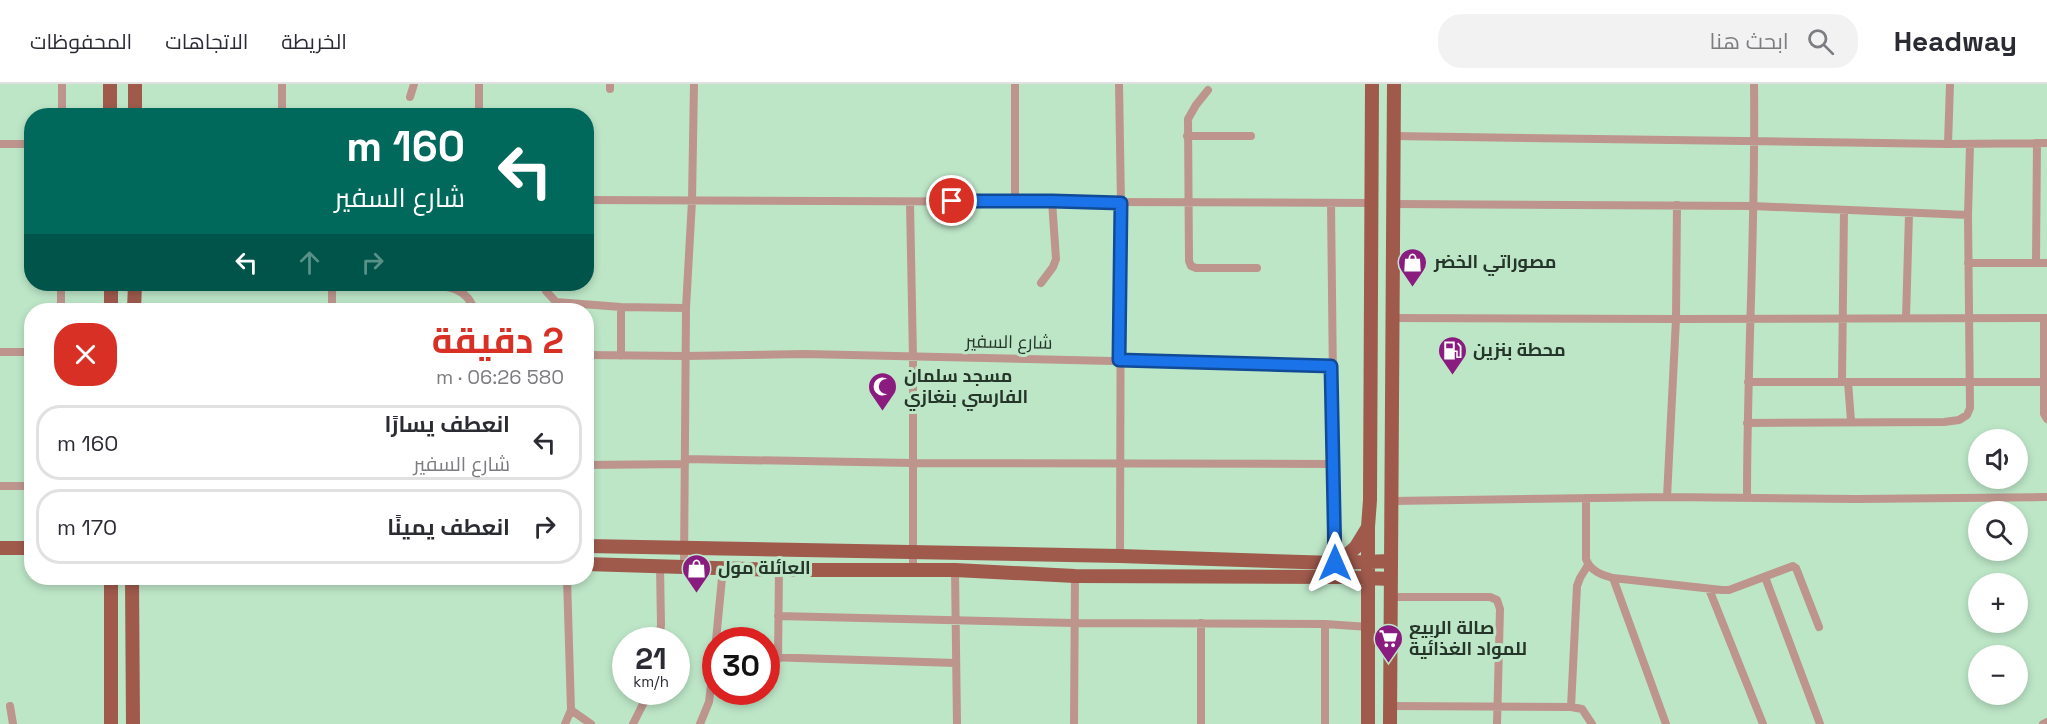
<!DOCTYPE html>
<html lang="ar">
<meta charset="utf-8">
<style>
:root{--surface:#fff;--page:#f2f2f3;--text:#2b2b33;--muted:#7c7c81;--line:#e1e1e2;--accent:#d93025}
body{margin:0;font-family:"Space Grotesk",Cairo,sans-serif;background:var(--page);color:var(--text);direction:rtl;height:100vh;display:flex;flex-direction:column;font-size:22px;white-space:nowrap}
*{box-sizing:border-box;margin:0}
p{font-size:20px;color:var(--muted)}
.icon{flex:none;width:33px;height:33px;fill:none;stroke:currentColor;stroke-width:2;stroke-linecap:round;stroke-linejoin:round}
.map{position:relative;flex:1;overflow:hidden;direction:ltr}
.side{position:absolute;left:24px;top:219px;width:570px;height:282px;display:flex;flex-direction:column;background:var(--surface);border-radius:24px;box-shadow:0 3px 9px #0003;direction:rtl}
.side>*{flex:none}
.guide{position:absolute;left:24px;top:24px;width:570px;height:183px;border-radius:24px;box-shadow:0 3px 9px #0003;direction:rtl;background:#00695c;color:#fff;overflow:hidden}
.tools{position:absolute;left:1968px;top:345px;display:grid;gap:12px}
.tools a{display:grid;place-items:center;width:60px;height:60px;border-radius:50%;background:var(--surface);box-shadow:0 3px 9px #0003;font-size:30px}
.speed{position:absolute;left:612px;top:543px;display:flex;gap:12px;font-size:30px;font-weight:700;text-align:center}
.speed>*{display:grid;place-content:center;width:78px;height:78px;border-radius:50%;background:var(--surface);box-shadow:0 3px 9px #0003;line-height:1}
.speed small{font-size:15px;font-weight:400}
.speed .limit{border:9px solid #d22;background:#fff;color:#111}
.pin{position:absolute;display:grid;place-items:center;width:51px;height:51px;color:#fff;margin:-26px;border:3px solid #fff;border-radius:50%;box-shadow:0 2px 6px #0007}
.me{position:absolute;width:66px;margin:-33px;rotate:0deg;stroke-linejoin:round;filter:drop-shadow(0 0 4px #0008)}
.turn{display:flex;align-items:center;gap:21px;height:126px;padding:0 30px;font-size:27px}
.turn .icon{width:78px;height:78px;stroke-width:2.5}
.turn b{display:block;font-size:42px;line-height:51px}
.lanes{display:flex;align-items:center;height:57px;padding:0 30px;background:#0003;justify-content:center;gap:30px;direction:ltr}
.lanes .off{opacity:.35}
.round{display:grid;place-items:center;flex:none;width:63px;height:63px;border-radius:24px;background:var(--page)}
.summary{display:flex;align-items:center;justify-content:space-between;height:102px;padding:0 30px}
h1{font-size:36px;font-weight:700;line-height:45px;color:var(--accent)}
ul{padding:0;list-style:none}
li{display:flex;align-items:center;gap:18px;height:75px;margin:0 12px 9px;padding:0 18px;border:3px solid var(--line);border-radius:24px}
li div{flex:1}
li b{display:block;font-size:22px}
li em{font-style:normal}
header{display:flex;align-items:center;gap:36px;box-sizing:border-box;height:84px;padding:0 30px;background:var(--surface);border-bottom:2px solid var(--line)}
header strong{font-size:28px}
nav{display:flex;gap:33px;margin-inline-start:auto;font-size:21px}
.search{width:420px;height:54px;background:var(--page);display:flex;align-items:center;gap:15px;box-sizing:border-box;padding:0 21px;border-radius:24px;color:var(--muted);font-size:22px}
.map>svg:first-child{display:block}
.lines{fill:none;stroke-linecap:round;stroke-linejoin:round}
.street{stroke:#bd958d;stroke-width:8}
.primary{stroke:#9f5a4c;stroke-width:14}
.route-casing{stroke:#114b97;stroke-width:15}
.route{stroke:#1a73e8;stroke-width:10}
.labels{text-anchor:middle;stroke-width:6;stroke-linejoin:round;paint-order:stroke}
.poi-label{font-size:18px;font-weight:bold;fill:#253529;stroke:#bde6c7;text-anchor:start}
.street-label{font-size:18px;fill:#253529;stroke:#bde6c7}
</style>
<header>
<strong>Headway</strong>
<div class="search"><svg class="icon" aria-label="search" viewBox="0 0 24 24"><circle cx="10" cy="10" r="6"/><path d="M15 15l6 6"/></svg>ابحث هنا</div>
<nav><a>الخريطة</a><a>الاتجاهات</a><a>المحفوظات</a></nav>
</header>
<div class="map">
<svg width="2047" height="640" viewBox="0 0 2047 640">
<rect width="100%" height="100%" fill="#bde6c7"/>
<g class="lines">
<path class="street" d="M479 0V32
M1119 0 1121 119 1120 472
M610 5V0
M1208 6 1196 21 1188 35 1189 177 1191 182 1196 184H1257
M410 13 414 0
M62 32V0
M282 32V0
M1187 52H1251
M1393 52 1948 60 2047 59
M0 60H32
M1948 60 1950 0
M586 116 1371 119
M1015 117V0
M910 118 913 273V486
M1331 119 1335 479
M1393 120 1753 122 1968 131
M1968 179H2047
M2036 179 2037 59
M1041 199 1053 183 1056 175 1052 117
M332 200V226
M422 200C444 202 467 202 474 226
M545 200 546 207 556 218 621 223 686 224
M621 223V272
M61 226V200
M550 226 556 218
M1392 234 1676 235 2047 234
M1906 234 1909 130
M2044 234V330L2047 335
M0 268H32
M586 271 685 272 805 270 1331 282
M1842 297 1844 126
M1748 298H2047
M1848 298 1851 337
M1747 339 1944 338 1959 336 1967 331 1970 324 1968 131 1970 61
M685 375 912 379 1334 380
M586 381 685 380
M0 402H32
M1667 413 1676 235 1677 121
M1586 414V475C1590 487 1602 491 1613 494L1722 506H1729L1793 482 1796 484 1819 543
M1747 414C1747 276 1756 138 1754 0
M1392 417 1667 413 1856 415 2047 413
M684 483 686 224 692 117 694 0
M955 486 957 640
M1765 493 1820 640
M1613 494 1666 640
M1709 505 1763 640
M1391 513H1490L1497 516 1500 525 1497 640
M778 532 1074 539 1325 540 1369 543
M659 556 661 541 660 482
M716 556 723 484
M766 573 956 579
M778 575 779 486
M10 622 13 640
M1391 622 1571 623 1582 625 1592 640
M1571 623 1577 502 1580 494 1588 481
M571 626 591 640
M565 640 571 626 567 494
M633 640 649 608
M700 640 709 618 716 559
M1074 640 1075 492
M1201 640V539
M1325 640V540
M2043 640 2047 638"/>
<path class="primary" d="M110 0V32
M135 0V32
M111 200V226
M134 226 135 200
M586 462 1120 472 1335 479 1391 477
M0 464H32
M1338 479 1356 463 1367 445
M586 480 779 486H955L1075 492 1341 493 1391 495
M132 494 133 640
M111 640V494
M1368 640V443L1370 416 1372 0
M1390 640 1394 0"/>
</g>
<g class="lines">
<defs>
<path id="route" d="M952 117H1052L1121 119 1119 276 1331 282 1335 479"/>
</defs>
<use href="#route" class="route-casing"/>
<use href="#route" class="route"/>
</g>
<defs>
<symbol id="shop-pin" viewBox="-11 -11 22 30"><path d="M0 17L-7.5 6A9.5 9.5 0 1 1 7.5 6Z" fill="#8a1c80" stroke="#bde6c7"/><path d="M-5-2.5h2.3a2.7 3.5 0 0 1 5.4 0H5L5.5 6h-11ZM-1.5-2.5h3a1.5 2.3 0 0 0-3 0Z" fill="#fff"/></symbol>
<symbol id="fuel-pin" viewBox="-11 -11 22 30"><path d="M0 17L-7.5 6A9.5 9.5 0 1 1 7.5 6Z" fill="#8a1c80" stroke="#bde6c7"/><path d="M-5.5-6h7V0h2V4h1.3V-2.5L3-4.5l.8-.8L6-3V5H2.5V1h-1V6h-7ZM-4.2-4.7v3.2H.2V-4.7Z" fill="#fff"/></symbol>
<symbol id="mosque-pin" viewBox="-11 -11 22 30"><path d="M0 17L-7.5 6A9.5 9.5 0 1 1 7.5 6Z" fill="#8a1c80" stroke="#bde6c7"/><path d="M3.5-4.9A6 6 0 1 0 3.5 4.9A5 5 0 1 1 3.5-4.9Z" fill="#fff"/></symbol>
<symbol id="supermarket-pin" viewBox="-11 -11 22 30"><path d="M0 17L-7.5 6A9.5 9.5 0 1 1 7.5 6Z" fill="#8a1c80" stroke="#bde6c7"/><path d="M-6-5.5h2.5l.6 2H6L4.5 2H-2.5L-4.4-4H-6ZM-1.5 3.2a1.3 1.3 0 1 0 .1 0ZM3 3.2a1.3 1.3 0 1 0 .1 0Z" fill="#fff"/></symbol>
</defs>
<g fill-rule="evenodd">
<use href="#shop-pin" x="1396" y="162" width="33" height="45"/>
<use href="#fuel-pin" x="1436" y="250" width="33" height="45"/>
<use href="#mosque-pin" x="866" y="286" width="33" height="45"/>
<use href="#shop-pin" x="680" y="468" width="33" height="45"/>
<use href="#supermarket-pin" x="1372" y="538" width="33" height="45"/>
</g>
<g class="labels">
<g class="poi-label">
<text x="1434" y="184">مصوراتي الخضر</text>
<text x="1473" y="272">محطة بنزين</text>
<text x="904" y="298">مسجد سلمان<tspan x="904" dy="21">الفارسي بنغازي</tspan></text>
<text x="718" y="490">العائلة مول</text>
<text x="1409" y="550">صالة الربيع<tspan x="1409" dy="21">للمواد الغذائية</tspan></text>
</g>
<g class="street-label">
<text transform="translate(1009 258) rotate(1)" y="6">شارع السفير</text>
</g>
</g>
</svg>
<div class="tools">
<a><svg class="icon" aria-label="sound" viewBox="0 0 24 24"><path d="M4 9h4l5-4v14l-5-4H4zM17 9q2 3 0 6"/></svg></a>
<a><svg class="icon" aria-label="search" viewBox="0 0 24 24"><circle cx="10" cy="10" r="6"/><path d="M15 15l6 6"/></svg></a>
<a>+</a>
<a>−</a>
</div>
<div class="speed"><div>21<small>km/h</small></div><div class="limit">30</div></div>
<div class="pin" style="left:952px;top:117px;background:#d93025"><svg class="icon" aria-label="arrive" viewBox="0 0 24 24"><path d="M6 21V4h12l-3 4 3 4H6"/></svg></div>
<svg class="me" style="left:1335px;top:479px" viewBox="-20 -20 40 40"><path d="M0-17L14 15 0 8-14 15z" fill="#1a73e8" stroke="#fff" stroke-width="4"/></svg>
<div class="guide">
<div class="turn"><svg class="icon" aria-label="left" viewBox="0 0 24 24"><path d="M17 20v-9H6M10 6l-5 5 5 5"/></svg><div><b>160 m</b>شارع السفير</div></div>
<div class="lanes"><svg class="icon" aria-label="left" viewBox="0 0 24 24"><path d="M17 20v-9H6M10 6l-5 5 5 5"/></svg><svg class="icon off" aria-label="ahead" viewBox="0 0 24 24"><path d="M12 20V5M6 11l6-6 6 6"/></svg><svg class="icon off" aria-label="right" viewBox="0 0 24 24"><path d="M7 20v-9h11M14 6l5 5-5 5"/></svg></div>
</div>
<section class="side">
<div class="summary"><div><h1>2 دقيقة</h1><p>580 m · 06:26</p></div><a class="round" style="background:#d93025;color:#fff"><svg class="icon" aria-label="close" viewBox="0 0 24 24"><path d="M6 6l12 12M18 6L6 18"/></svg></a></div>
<ul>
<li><svg class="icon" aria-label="left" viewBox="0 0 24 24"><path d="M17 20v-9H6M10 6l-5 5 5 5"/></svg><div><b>انعطف يسارًا</b><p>شارع السفير</p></div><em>160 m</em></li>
<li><svg class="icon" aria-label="right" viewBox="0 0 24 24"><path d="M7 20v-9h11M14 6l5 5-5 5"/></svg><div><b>انعطف يمينًا</b></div><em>170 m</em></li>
</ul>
</section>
</div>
